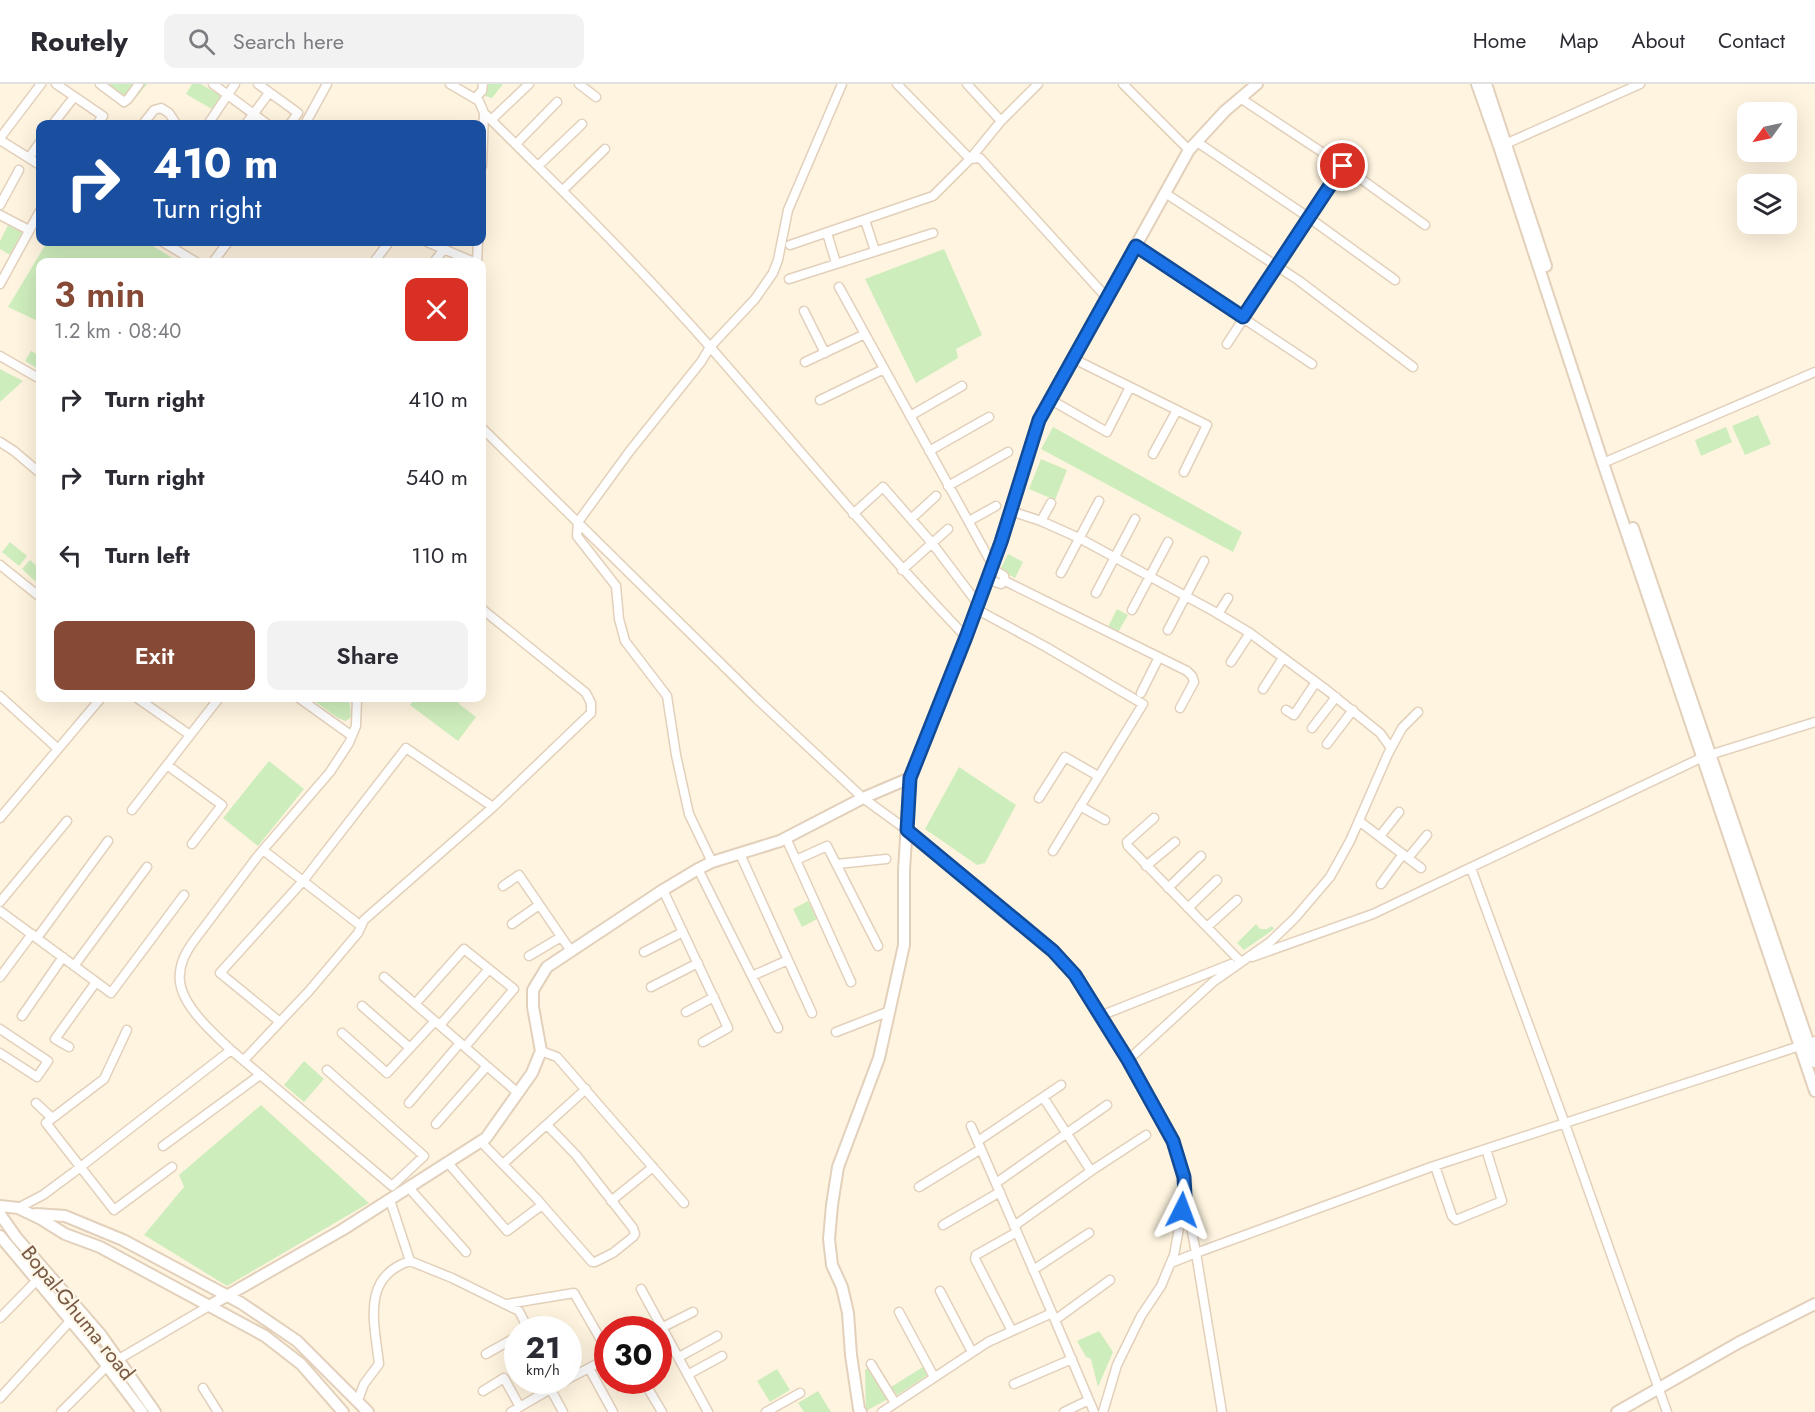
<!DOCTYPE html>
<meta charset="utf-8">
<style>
:root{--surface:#fff;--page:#f2f2f3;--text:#2b2b33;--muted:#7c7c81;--line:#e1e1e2;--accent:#854936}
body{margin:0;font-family:Jost,sans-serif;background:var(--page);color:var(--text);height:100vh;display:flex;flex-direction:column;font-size:22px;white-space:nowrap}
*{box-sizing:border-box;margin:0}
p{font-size:20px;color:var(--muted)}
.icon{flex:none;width:33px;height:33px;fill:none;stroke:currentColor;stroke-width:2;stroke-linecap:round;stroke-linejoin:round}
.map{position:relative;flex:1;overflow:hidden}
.details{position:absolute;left:36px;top:174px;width:450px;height:444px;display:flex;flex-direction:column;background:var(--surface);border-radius:12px;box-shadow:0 6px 24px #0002}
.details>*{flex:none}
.banner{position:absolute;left:36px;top:36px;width:450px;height:126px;border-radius:12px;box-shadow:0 6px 24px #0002;background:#1a4fa0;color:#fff;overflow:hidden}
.needle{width:39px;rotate:237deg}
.tools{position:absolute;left:1737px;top:18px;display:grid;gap:12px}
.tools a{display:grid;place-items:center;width:60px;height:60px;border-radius:12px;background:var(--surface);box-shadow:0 6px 24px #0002;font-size:30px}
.speed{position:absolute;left:504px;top:1232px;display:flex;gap:12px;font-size:30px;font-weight:700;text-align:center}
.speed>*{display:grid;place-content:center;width:78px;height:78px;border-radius:50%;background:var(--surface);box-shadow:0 6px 24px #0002;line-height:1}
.speed small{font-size:15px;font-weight:400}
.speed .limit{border:9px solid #d22;background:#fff;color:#111}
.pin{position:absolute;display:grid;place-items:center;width:51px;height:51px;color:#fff;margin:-26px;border:3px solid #fff;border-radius:50%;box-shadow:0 2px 6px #0007}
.me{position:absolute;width:66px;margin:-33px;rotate:3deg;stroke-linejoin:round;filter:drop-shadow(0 0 4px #0008)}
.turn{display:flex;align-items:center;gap:21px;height:126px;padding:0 18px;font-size:27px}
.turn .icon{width:78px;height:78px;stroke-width:2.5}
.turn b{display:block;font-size:42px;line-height:51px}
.round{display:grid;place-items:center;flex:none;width:63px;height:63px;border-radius:12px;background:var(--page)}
.overview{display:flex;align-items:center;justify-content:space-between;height:102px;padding:0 18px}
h1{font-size:36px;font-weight:600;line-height:45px;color:var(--accent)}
.cta{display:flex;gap:12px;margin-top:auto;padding:12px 18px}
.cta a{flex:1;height:69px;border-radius:12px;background:var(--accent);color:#fff;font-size:24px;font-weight:600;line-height:69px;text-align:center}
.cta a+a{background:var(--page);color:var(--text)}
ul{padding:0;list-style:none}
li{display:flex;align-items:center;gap:18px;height:78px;padding:0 18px}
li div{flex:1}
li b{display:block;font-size:22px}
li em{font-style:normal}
header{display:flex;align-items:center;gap:36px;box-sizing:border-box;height:84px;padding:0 30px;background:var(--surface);border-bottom:2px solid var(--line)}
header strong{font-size:28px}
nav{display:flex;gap:33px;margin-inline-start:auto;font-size:21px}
.search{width:420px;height:54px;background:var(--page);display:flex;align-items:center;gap:15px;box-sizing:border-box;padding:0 21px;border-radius:12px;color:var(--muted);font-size:22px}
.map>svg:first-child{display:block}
.green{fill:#ceedbd}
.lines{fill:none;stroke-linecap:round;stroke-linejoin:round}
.minor-casing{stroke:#e3d0bb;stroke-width:11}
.tertiary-casing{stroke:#e3d0bb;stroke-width:14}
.minor{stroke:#fff;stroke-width:8}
.tertiary{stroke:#fff;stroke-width:10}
.route-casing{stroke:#114b97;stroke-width:15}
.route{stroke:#1a73e8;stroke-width:10}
.labels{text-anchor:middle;stroke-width:4.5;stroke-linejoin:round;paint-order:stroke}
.street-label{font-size:21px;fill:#775945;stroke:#fff7e8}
</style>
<header>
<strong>Routely</strong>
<div class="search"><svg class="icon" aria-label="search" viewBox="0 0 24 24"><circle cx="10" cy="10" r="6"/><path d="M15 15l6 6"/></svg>Search here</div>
<nav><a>Home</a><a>Map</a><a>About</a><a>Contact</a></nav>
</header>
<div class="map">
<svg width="1815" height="1328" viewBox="0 0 1815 1328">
<rect width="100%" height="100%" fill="#fef4df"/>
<path class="green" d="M97 0H147L130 21Z
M192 0H201L223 13 215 27 186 10Z
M486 0H503L492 14 485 12Z
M9 139 23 147 10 171 0 165V157Z
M47 158H146L179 178H40V238L8 223Z
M944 165 982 251 956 265 958 274 916 299 865 195Z
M31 267 40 272V286L25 277Z
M0 285 23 297 0 318Z
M1758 331 1771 360 1745 371 1732 342Z
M1053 343 1242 448 1233 468 1041 365Z
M1726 343 1732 358 1701 372 1695 356Z
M1041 375 1067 386 1055 416 1029 405Z
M10 458 27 472 19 482 2 468Z
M1008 470 1023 478 1015 494 1000 486Z
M30 476 40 485V490L35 497 22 485Z
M1117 525 1128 531 1117 550 1107 545Z
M310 614H349L351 633 346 637 338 634Z
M415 614H458L459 620 476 633 458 657 410 621Z
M269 677 304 705 258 762 223 734Z
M959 683 1016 721 985 779 977 781 925 745Z
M808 817 817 835 802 843 793 825Z
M1256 840 1260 845H1267L1272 842 1274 845 1244 866 1237 859Z
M304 977 324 995 304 1018 284 1001Z
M261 1021 369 1119 227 1202 144 1151 184 1103 179 1091Z
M1099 1247 1113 1268 1098 1303 1091 1275 1086 1273 1077 1257Z
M870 1283 888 1315 866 1327 865 1286Z
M923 1283 928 1291 897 1311 891 1303Z
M777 1285 790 1306 770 1318 757 1297Z
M818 1307 831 1328H804L798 1319Z"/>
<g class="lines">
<defs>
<path id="minor" d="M56 0 103 32 97 40
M100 0 124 18 128 15 139 0
M213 0 267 40
M258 0 298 29 290 40
M450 0 479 17 484 29 482 82
M579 0 596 13
M897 0 970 75 1001 37 1038 0
M967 0 1001 37
M1123 0 1189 66
M475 14 482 7 483 0
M1240 14 1343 82
M484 29C562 106 639 182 711 264 796 361 877 460 966 553
M491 36 529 0
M53 40 74 13
M143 40 154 26 161 24 169 29 175 38 173 40
M208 40 235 0
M246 40 269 9
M305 40 327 0
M0 54 41 0
M0 56 40 81
M1197 58 1308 133 1395 196
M516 60 557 18
M1503 61 1640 0
M29 74 40 58
M538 82 582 40
M563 106 605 65
M1165 109 1298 196 1413 283
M0 121 19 86
M0 131 29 146
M865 136 875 167
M827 149 836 179
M163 158 196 178
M427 158 474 178
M790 161 933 112 970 75 980 74 1107 214
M1135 162 1312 280
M213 178 228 158
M374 178 389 158
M434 178 444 165
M477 178 478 158
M789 195 933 149
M0 200 40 127
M839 203 992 480
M804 227 825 269
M1227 260 1343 82 1425 141
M0 272 40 295
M1074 275 1207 341 1184 388
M805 278 865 250
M820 316 884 285
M1051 316 1107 348 1130 303
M910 332 962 302
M482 344 757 615 863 714 907 746 1063 876 1075 891 1128 976
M0 358 14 367 40 389
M929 367 989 333
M1153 370 1177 326
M1603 379 1815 288
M948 402 1008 368
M1011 427 1041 437 1079 454 1215 528 1250 549 1328 607 1380 649 1391 664
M853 430 883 403 932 459 978 520
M911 435 936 412
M969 437 996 422
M1041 437 1051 419
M0 481 40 513
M902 486 948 445
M1061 489 1099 417
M987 495 1001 500 1005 497 1004 492 991 484
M1005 497 1187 587 1192 592 1194 598 1180 624
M1096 509 1135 435
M482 525 586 609 591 619V629L493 723
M976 525 1046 563 1143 620 1053 767
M1132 526 1168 458
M1218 530 1228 514
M1168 546 1204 477
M1231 578 1250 549
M1263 605 1283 574
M1141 609 1159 573
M0 612 57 664
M137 614 190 651
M299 614 352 652
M1286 626 1294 631 1316 598
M1312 644 1336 613
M1327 660 1353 626
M167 681 222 721 192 760
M1039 714 1065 673 1098 692
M1080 722 1105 736
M132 726 219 614
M0 734 101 614
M1154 734 1127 758 1128 762 1240 877
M1359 737 1421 784
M1380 752 1399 728
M786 754 851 898
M263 766 303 797 220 889 280 938
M740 770 812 929
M1408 774 1427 751
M796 776 827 762 878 862
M712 778 689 730 676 671 667 612 625 557 619 535 616 502 577 452 578 438 629 368 701 278 710 263 755 215 773 189 778 176 788 126 842 0
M837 780 886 775
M1146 782 1175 758
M1471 784 1565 1040 1667 1328
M698 785 778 944
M1381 800 1403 770
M503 802 519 791 571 867
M1168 804 1201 772
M663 806 728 944 703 958
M0 818 67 737
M1188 824 1217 796
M0 827 111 909 184 811
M512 840 539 821
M1207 843 1237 816
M37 854 108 757
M644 868 683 848
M529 872 561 853
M1252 873 1373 830 1703 673 1815 638
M74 882 147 783
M752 892 788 876
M0 893 32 850
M384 893 518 1009
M651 903 698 879
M415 920 464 865 514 905 465 963
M362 922 410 964
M686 928 714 913
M22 932 63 873
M1100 932 1231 880
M440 941 489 885
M0 945 48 977 37 993 0 969
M127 946 104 995 46 1039 114 1126 172 1083
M836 948 890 927
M342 949 387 989 435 937
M69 963 55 955 96 898
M231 966 392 1102 424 1072 327 986
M541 967 557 973 684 1119
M244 976 309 907 358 849 364 836 493 723 406 664 303 797 361 842
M1043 1013 1091 1087
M36 1019 52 1034
M409 1019 460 959
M436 1040 487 982
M971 1042 1052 1229
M978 1057 1061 1001
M481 1058 536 1114 592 1178H595L613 1169 633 1153 635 1150 633 1144 576 1071 547 1041
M163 1062 260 991
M448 1079 507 1147 542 1121
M503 1080 586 1005
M1435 1082 1452 1132 1456 1136 1502 1117 1486 1065
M996 1099 1107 1021
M919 1103 981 1065
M409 1104 466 1168
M1186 1115 1196 1169 1431 1083 1815 957
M611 1117 653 1083
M18 1124 43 1111 74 1088 231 966C214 950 183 923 180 898 178 881 186 867 196 854L257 773 330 688 349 659 356 642 357 614
M943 1141 1000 1108
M1014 1142 1091 1087 1146 1051
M410 1177 452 1194 519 1227 528 1245
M1171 1179 1196 1169 1222 1328
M1033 1186 1089 1149
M641 1205 708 1328
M940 1207 972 1268
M507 1220 574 1209 608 1268
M899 1228 934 1293
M0 1234 46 1187
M1055 1236 1110 1196
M659 1245 693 1228
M1012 1247 975 1175 976 1171 1017 1148
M486 1270 518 1252
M679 1273 717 1252
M871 1280 895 1319
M589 1284 613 1328
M689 1290 722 1272
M568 1295 608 1274
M643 1296 662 1328
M1014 1300 1072 1275
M203 1304 218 1328
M550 1304 563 1328
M483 1307 504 1294 520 1323
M0 1314 71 1236
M358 1316 364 1300 379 1280C375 1241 360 1193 410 1177L390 1116
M61 1328 107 1282 209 1222
M511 1328 566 1296
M766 1328 800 1309
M882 1328 988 1258 1052 1229 1094 1328
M1064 1328 1089 1316
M1103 1328 1117 1281 1141 1232 1161 1202 1174 1171 1185 1112 1184 1093 1173 1057 1128 976 1213 898 1270 858 1295 834 1330 793 1350 757 1388 670 1402 644 1418 628"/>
<path id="tertiary" d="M1477 0 1499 62 1603 379 1815 1007
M1486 0 1546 182
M1633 444 1815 978
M0 1122 18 1124 41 1135 65 1150 100 1163 265 1252 301 1280 343 1328
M0 1130 16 1153 101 1251 155 1328
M36 1130 65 1132 123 1156 241 1219 297 1257 368 1328
M0 1152 92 1262 142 1328
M209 1222 342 1146 486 1054 532 989 541 967 533 923V906L547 883 663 806 698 785 712 778 780 757 863 714 910 694 966 553 1001 458 1039 336 1189 66 1225 27 1257 0
M861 1328 859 1325 851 1271 848 1229 842 1203 832 1181 829 1155 832 1121 838 1083 879 974 904 861V786L910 694
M1617 1328 1738 1259 1815 1220"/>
</defs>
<use href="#minor" class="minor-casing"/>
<use href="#tertiary" class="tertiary-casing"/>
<use href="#minor" class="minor"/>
<use href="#tertiary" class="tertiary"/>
</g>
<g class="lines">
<defs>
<path id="route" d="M1182 1126 1185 1112 1184 1093 1173 1057 1128 976 1075 891 1053 867 907 746 910 694 966 553 1001 458 1039 336 1136 162 1243 233 1343 82"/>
</defs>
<use href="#route" class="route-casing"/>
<use href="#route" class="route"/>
</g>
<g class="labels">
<g class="street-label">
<text transform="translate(78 1229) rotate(51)" y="7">Bopal-Ghuma road</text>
</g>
</g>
</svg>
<div class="tools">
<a><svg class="needle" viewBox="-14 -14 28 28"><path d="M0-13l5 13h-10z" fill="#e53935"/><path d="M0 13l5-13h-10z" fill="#7c7c81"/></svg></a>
<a><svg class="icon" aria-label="layers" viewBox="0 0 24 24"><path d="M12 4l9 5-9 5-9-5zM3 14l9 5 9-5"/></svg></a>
</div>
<div class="speed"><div>21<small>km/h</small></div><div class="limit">30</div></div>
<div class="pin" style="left:1343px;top:82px;background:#d93025"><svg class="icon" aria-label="arrive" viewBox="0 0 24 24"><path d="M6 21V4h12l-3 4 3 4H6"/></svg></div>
<svg class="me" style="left:1182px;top:1126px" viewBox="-20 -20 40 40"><path d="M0-17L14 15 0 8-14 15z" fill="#1a73e8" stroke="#fff" stroke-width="4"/></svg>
<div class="banner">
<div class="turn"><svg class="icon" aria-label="right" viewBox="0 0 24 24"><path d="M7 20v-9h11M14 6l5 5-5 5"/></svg><div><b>410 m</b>Turn right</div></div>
</div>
<section class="details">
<div class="overview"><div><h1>3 min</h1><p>1.2 km · 08:40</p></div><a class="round" style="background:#d93025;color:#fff"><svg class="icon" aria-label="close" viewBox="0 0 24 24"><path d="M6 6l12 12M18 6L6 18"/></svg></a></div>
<ul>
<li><svg class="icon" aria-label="right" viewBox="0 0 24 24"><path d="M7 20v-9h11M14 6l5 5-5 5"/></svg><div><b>Turn right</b></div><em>410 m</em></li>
<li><svg class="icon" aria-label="right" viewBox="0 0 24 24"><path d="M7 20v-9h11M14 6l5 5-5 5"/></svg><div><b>Turn right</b></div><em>540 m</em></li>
<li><svg class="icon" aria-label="left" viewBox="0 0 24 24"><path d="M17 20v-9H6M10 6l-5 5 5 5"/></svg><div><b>Turn left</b></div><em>110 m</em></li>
</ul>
<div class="cta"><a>Exit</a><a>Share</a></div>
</section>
</div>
